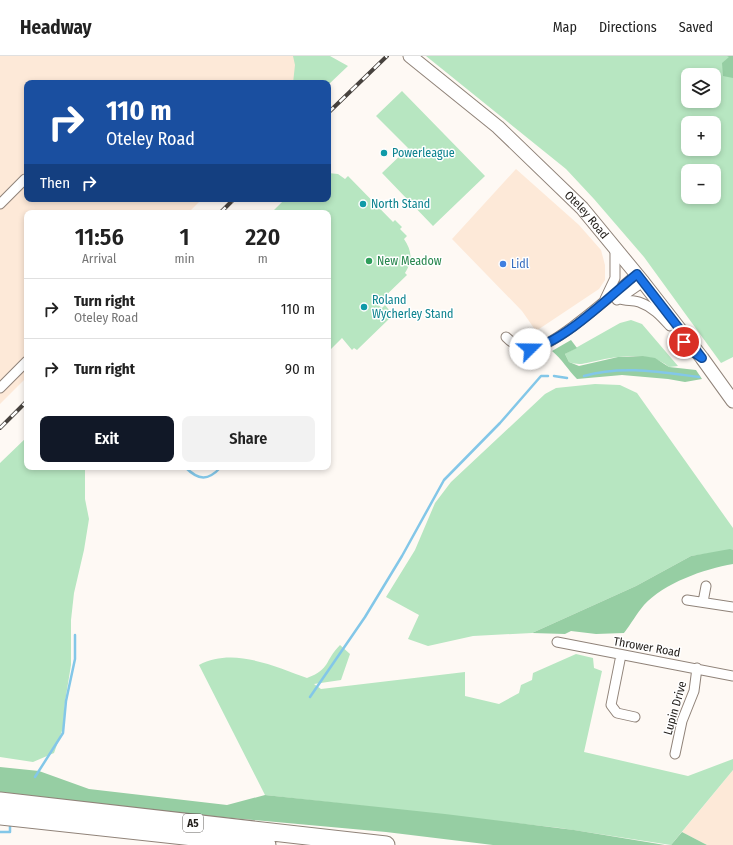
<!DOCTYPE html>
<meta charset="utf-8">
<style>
:root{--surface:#fff;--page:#f2f2f2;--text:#222;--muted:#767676;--line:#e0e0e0;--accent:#111827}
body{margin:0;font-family:"Fira Sans Condensed",sans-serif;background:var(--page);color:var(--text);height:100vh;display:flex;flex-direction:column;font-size:15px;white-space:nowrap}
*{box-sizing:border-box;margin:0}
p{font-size:13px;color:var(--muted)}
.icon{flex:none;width:22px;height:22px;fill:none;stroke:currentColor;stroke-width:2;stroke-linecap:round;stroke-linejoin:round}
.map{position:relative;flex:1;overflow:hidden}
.drawer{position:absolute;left:24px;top:154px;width:307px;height:260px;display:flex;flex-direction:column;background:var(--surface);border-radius:8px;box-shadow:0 2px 6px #0003}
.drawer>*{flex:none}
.hud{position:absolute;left:24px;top:24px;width:307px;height:122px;border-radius:8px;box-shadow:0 2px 6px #0003;background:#1a4fa0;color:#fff;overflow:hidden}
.controls{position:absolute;left:681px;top:12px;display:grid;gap:8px}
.controls a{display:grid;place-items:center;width:40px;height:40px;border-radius:8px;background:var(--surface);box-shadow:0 2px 6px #0003;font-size:20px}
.pin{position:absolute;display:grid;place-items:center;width:34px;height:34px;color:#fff;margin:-17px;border:2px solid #fff;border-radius:50%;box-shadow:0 1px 4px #0007}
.me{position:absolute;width:44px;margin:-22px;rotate:68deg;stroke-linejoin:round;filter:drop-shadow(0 0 3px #0008)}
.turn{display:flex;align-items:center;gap:14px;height:84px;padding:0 16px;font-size:18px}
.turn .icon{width:52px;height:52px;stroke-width:2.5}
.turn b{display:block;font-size:28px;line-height:34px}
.then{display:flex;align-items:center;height:38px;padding:0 16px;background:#0003;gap:8px;font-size:15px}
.eta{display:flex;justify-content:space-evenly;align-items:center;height:68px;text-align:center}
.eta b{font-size:24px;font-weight:600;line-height:28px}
.cta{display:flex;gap:8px;margin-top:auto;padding:8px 16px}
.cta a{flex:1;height:46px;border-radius:8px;background:var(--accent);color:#fff;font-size:16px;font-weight:600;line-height:46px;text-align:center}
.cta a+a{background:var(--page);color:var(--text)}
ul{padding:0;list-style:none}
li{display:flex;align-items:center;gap:12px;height:60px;padding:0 16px;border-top:1px solid var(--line)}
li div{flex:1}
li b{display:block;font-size:15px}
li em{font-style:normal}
header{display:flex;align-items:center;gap:24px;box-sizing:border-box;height:56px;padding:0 20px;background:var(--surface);border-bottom:1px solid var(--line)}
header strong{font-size:19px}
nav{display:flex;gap:22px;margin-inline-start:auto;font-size:14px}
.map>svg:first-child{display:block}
.built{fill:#fde9d8}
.green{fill:#b7e6c1;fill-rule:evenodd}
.forest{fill:#96cea3}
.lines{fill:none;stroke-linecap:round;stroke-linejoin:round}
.stream{stroke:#83c7e8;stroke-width:2.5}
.street-casing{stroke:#908379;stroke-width:11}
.secondary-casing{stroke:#908379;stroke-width:15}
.highway-casing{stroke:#908379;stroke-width:19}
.street{stroke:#fff;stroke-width:9}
.secondary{stroke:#fff;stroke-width:13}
.highway{stroke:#fff;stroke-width:17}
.rail-casing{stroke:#47423e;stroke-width:4}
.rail{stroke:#fff;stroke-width:2.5;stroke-dasharray:8;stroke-linecap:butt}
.route-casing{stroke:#114b97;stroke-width:10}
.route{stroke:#1a73e8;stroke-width:7}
.culture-dot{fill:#0f9aa8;stroke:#fff;stroke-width:1.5}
.leisure-dot{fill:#2e9e5b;stroke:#fff;stroke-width:1.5}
.shop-dot{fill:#3f7fe0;stroke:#fff;stroke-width:1.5}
.labels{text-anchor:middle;stroke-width:3;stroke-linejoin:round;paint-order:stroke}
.shield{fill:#fff;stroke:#63605d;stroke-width:1}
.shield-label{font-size:11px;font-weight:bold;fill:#201c18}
.culture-label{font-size:12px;fill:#0d838f;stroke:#fff;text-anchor:start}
.street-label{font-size:12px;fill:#201c18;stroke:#fff}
.leisure-label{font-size:12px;fill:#27864d;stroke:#fff;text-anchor:start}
.shop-label{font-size:12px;fill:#366cbe;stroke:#fff;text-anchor:start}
</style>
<header>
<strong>Headway</strong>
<nav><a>Map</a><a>Directions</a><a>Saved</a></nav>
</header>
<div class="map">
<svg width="733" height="789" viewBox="0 0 733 789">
<rect width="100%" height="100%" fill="#fef9f4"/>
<path class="built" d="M0 0H314L316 27H27V143H202L188 157H27V321L0 348Z
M516 113 579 169 601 194 605 209V224L599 233 536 275 522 255 452 183Z
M733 714V789H707L682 776Z"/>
<path class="green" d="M293 0H330L348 10 328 29V27H293L295 9Z
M426 0H733V301L721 307 644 201 594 143 566 113ZM688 19H714V45H688ZM688 67H714V93H688ZM688 115H714V141H688Z
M402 35 485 120 433 170 382 117 408 92 376 60Z
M328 117 338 118 345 123 348 120 393 166 395 164 402 171 400 173 407 180 404 183C412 195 413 204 405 217L407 219 377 248 382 252 385 249 390 255 387 257 391 261 357 294 354 292 352 294 342 282 328 296V157H271L285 143H328Z
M631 264 642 268 678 310 669 311C650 295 619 300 596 305 585 307 580 310 569 306L565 298 620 267Z
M595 328 620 329 637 337 733 472V494L691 500 636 530 532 577 473 580 428 590 408 583 419 559 386 541 415 494 435 447 451 426 545 338 556 332Z
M27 381V411H85V443L89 463 84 494 74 537 71 564V609L65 646 63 672 54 697 33 706 0 701V407Z
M340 589 350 598 341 624 314 628 321 633 465 616V640L499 648 519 637 521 629 532 624 533 617 576 598 593 602 594 612 602 615 584 696 688 720 733 703V714L671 789 560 772 265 739 199 609C233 591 274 610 307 622 331 613 324 605 340 589Z"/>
<path class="forest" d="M727 0H733V22L723 20 722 7 729 1Z
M571 284 577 292 565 298 569 306 579 310 618 301 643 300 655 302 669 311 696 314 702 323 685 326 668 323 622 319 577 323C568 314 562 303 552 295Z
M730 493 733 494V508C704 513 664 527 644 549 637 557 631 568 624 577L596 578 571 575 565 578 532 577 636 530 691 500Z
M0 711 39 715 89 733 227 749 265 739 445 758 574 774 665 789H493L386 776 187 758 0 736Z
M682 776 707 789H671Z"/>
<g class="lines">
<path class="stream" d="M554 320 567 322
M584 320C622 309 660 316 699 321
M185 411C199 425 208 425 221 411
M310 641 365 561 402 500 444 424 500 367 541 320H548
M35 721 63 677 66 645 75 603V579
M0 776H10V768"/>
<defs>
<path id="street" d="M0 148 25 123
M605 243 615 222V192
M620 243C626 245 633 244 639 246 653 251 661 260 670 270
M617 244 643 226
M506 281C512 287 520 293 530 293 553 293 617 234 637 218
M0 332 27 305
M687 544 733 551
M703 546 706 530
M557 586 733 620
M621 599 611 649 617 657 635 661
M675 698 682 665 694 635 697 612"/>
<g id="secondary">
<path id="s1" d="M410 0 498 71 582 152 643 226 702 302 733 345"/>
</g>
<path id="highway" d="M0 745 386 789
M0 760 267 789"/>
</defs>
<use href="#street" class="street-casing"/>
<use href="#secondary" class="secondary-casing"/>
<use href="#highway" class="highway-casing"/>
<use href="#street" class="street"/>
<use href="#secondary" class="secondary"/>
<use href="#highway" class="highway"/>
<defs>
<path id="rail" d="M328 57 387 0
M220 157 234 143
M0 372 27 345"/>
</defs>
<use href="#rail" class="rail-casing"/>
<use href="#rail" class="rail"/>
</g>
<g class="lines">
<defs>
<path id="route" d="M530 293C563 287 610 240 637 218L702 302 693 296 684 286"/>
</defs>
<use href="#route" class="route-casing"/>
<use href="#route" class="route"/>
</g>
<g class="culture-dot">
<circle cx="384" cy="97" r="4"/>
<circle cx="363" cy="148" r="4"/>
<circle cx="364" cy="251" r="4"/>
</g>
<circle class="leisure-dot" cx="369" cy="205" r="4"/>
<circle class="shop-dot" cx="503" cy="208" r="4"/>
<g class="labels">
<rect class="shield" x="183" y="758" width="20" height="18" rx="3"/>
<g class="shield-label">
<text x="193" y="771">A5</text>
</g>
<g class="culture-label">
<text x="392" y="101">Powerleague</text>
<text x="371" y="152">North Stand</text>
<text x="372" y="248">Roland<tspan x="372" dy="14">Wycherley Stand</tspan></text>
</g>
<g class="street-label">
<text dy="4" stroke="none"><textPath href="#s1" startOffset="238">Oteley Road</textPath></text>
<text transform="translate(647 591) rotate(10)" y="4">Thrower Road</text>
<text transform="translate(675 652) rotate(-74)" y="4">Lupin Drive</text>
</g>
<g class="leisure-label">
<text x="377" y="209">New Meadow</text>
</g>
<g class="shop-label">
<text x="511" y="212">Lidl</text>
</g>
</g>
</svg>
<div class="controls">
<a><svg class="icon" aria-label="layers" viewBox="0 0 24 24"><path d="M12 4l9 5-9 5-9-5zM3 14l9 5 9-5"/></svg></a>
<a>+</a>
<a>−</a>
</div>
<div class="pin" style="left:684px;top:286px;background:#d93025"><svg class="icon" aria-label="arrive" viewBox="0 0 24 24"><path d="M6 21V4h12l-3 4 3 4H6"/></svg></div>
<svg class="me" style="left:530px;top:293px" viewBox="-20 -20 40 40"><circle r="19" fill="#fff"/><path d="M0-13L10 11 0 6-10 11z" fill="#1a73e8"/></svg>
<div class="hud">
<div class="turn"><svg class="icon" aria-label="right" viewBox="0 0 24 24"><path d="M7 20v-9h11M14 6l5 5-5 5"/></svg><div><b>110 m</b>Oteley Road</div></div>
<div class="then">Then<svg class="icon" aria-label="right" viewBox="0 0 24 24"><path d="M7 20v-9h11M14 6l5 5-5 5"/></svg></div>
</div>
<section class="drawer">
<div class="eta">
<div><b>11:56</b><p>Arrival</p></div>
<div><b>1</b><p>min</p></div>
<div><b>220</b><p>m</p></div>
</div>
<ul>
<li><svg class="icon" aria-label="right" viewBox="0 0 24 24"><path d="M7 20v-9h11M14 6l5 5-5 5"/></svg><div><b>Turn right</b><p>Oteley Road</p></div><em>110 m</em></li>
<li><svg class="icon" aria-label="right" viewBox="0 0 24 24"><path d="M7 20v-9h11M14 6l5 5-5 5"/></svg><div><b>Turn right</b></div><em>90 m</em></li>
</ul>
<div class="cta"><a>Exit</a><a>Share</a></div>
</section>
</div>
